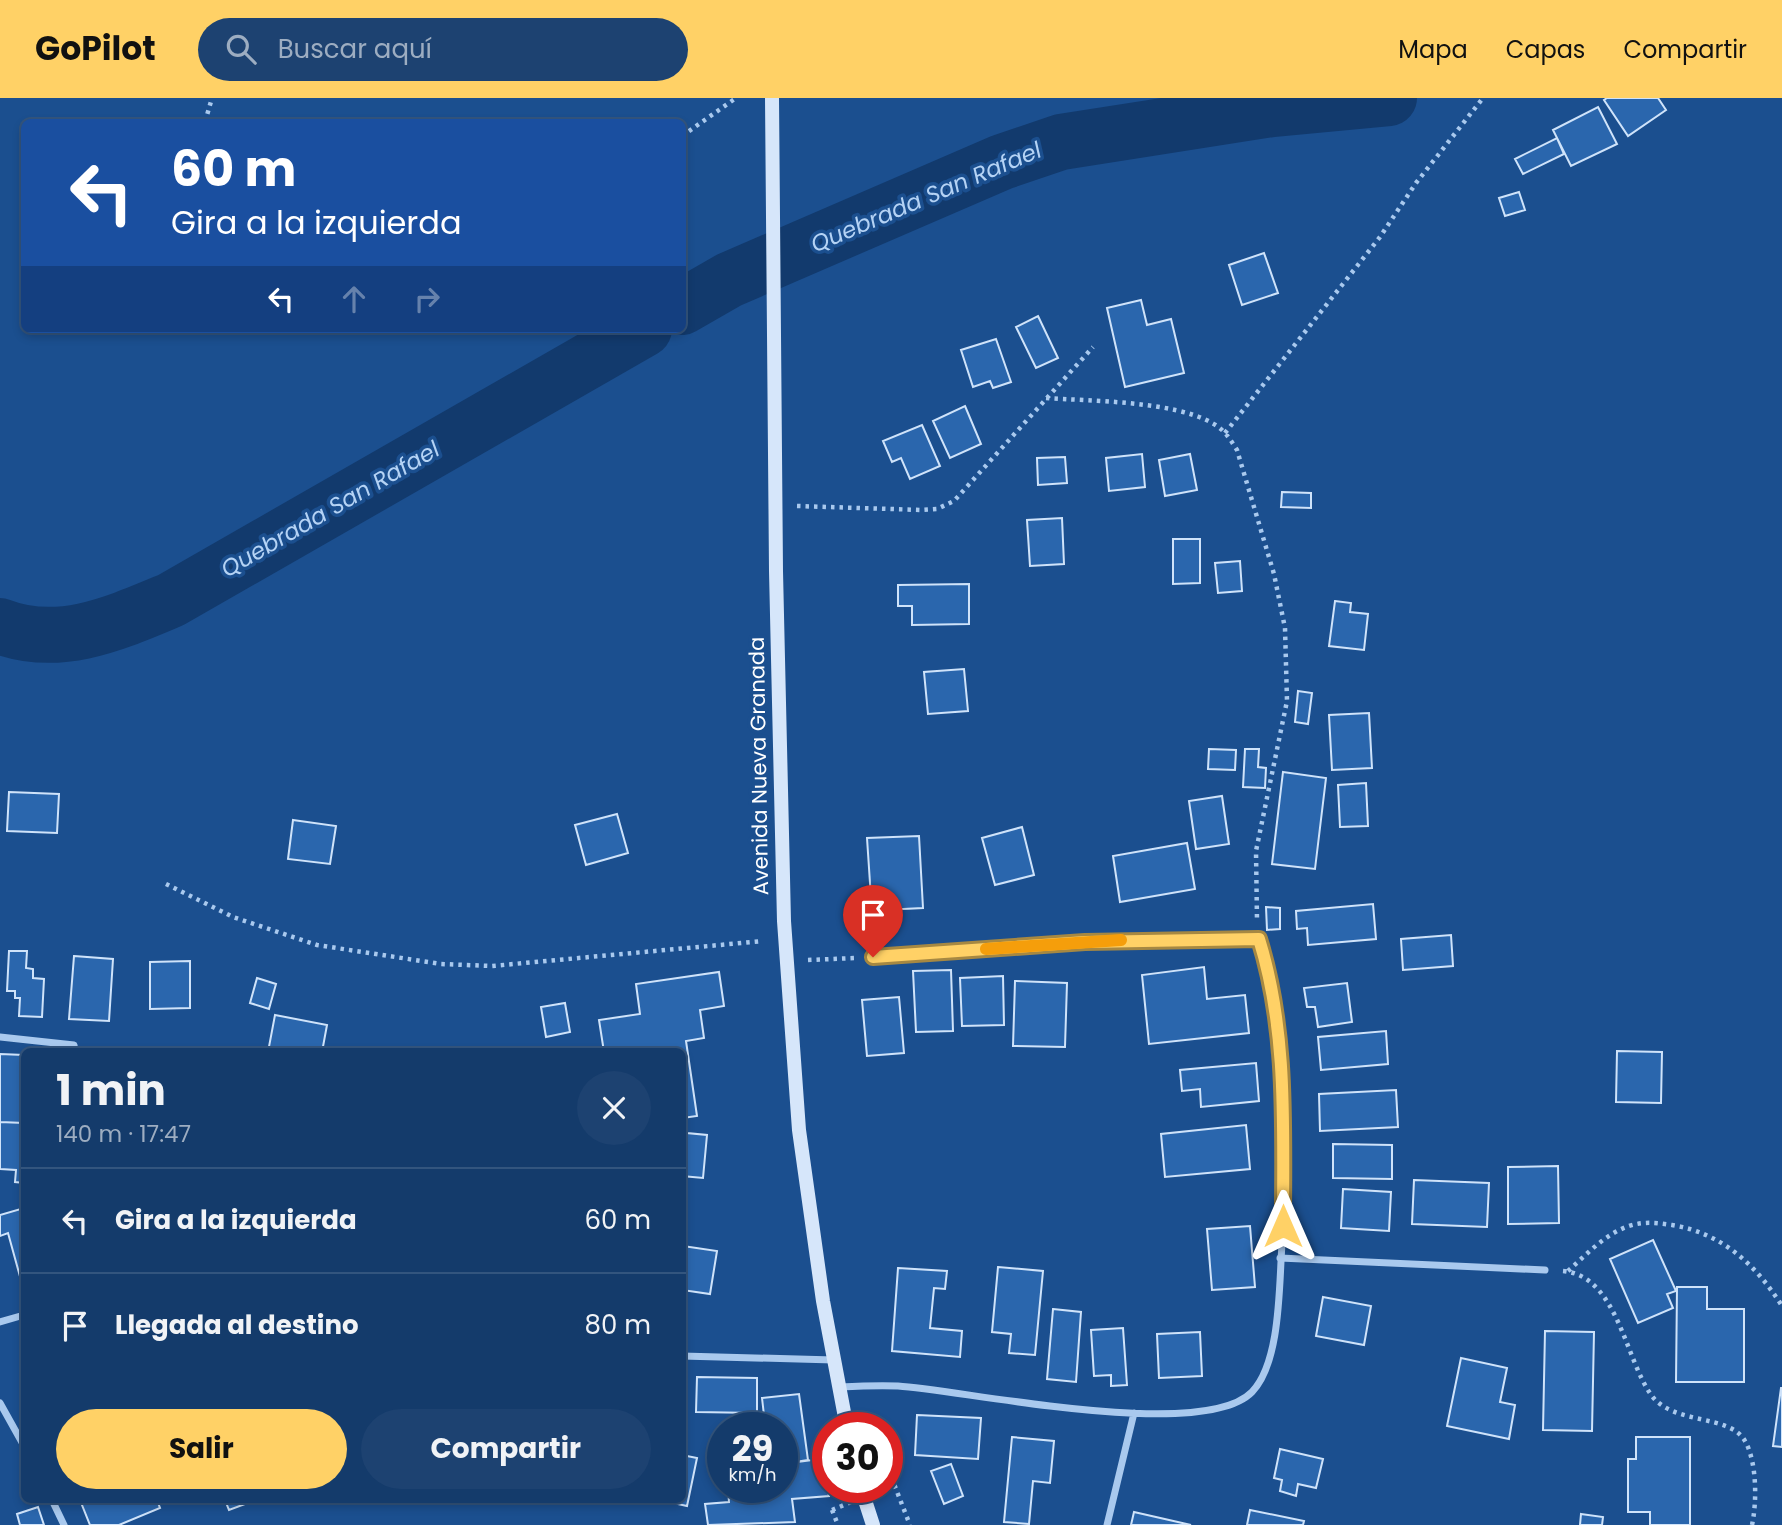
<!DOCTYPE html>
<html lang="es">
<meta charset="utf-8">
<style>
:root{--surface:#143b6b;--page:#1d4271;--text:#f1f3f6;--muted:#9dadc1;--line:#33557e;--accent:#ffd166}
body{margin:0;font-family:Poppins,sans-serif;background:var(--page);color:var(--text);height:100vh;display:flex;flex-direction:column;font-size:26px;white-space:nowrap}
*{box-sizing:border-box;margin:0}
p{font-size:23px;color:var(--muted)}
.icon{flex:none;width:38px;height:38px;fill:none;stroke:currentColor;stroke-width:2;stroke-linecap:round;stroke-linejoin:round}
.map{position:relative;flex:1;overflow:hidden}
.drawer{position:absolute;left:21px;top:950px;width:665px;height:455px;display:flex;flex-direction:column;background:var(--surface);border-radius:10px;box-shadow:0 4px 10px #0003,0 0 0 2px var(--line)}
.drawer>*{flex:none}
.hud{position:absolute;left:21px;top:21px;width:665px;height:214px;border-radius:10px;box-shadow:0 4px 10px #0003,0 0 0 2px var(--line);background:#1a4fa0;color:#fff;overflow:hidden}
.speed{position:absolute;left:707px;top:1314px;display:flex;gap:14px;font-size:35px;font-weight:700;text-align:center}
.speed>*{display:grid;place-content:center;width:91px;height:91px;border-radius:50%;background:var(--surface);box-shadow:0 4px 10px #0003,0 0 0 2px var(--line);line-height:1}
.speed small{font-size:18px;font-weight:400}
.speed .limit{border:10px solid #d22;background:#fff;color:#111}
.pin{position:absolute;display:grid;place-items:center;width:60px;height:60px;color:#fff;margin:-72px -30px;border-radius:50% 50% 50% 0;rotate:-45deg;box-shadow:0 0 7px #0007}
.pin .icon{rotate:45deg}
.me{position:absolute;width:77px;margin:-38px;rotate:0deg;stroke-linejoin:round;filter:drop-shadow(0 0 5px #0008)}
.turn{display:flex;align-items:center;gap:24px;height:147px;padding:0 35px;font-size:32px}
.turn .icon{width:91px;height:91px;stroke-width:2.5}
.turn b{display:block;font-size:49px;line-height:60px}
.lanes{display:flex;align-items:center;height:66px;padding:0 35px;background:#0003;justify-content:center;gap:35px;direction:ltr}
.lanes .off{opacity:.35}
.round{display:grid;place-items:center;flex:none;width:74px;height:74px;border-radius:37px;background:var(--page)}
.headline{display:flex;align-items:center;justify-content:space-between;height:119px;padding:0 35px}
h1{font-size:42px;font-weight:700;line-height:52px}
.action{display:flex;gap:14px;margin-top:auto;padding:14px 35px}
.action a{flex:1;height:80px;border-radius:42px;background:var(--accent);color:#111;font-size:28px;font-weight:700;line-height:80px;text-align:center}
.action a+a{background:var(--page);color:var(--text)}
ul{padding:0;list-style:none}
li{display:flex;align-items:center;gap:21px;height:105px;padding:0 35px;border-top:2px solid var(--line)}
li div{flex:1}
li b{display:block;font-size:26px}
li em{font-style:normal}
header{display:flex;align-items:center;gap:42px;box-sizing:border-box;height:98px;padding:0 35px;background:var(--accent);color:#111}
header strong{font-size:33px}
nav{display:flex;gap:38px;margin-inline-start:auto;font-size:24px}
.search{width:490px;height:63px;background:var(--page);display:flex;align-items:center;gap:18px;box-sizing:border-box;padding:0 24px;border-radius:38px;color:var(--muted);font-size:26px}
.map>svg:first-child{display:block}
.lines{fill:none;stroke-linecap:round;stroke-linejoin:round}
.river{stroke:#123a6d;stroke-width:56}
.building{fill:#2a66ad;stroke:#cfe3fa;stroke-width:2}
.path{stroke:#a9c9ee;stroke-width:4.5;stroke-dasharray:3.5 5;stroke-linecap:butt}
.street{stroke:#a9c9ee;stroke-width:7}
.secondary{stroke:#d6e6fa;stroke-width:14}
.path-bridge{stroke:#a9c9ee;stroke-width:4.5;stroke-dasharray:3.5 5;stroke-linecap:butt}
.route-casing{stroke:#a68842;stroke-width:18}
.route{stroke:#ffd166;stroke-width:12}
.slow{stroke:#f59e0b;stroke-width:12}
.labels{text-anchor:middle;stroke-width:7;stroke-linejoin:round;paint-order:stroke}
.street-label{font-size:21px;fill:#fff;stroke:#1b4f8f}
.water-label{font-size:23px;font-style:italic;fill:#b5d3f5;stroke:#1b4f8f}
</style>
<header>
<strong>GoPilot</strong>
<div class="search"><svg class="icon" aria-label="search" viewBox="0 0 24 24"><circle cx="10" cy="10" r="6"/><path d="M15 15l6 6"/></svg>Buscar aquí</div>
<nav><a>Mapa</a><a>Capas</a><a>Compartir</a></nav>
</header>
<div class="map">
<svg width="1782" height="1427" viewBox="0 0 1782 1427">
<rect width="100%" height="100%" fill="#1b4f8f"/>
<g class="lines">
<path class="river" d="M682 209 729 182 1002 64 1061 44 1272 11 1389 0
M0 528C59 551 116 525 171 502L644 231"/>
</g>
<path class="building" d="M1607 0H1658L1666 12 1628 38 1604 2Z
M1598 9 1617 46 1571 68 1553 32Z
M1557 40 1564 56 1523 76 1515 61Z
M1519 94 1525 112 1505 118 1499 100Z
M1264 155 1278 195 1242 207 1229 167Z
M1141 202 1147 227 1171 221 1184 275 1125 289 1107 210Z
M1038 218 1058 260 1036 270 1016 229Z
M996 241 1011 284 993 290 990 283 973 289 961 252Z
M965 308 981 346 950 360 933 323Z
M922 327 940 368 910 381 901 360 892 364 883 343Z
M1142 356 1145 389 1109 393 1106 360Z
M1190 356 1197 392 1165 398 1159 362Z
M1065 359 1067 385 1038 387 1037 360Z
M1282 394 1311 395V410L1281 409Z
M1062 420 1064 466 1030 468 1027 422Z
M1173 441H1200V485L1173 486Z
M1240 463 1242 493 1218 495 1215 465Z
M969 486V526L912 527V508H898V487Z
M1335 503 1351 505 1350 514 1368 516 1364 552 1329 548Z
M964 571 968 613 928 616 924 574Z
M1298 593 1312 595 1308 626 1295 624Z
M1369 615 1372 670 1332 672 1329 617Z
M1209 651 1236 652 1235 672 1208 671Z
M1245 651H1259L1258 669 1266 670 1265 690 1243 689Z
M1283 674 1326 680 1315 771 1272 766Z
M1366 685 1368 728 1340 729 1338 687Z
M9 694 59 696 57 735 7 733Z
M1222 698 1229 746 1196 751 1189 703Z
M617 716 628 755 586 767 575 727Z
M293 722 336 728 330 766 288 761Z
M1022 729 1034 777 995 787 982 740Z
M919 738 923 810 883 812 882 800H871L867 740Z
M1187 745 1195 791 1120 804 1113 758Z
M1373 806 1376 841 1308 847 1307 830 1297 831 1296 813Z
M1266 809 1280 810V831L1267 832Z
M1451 837 1453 868 1403 872 1401 841Z
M9 853H27L26 870 33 871V880L44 881 42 919 19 918 20 900H15V893H7Z
M74 858 113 861 109 923 69 921Z
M190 863V910L150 911V864Z
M1204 869 1207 901 1245 897 1249 935 1149 946 1142 877Z
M951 872 953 933 916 934 913 873Z
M719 874 724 908 700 912 704 940 686 943 697 1018 682 1020V954H604L599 922 640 916 636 886Z
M1003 878 1004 927 962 928 960 880Z
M257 880 276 886 269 911 250 905Z
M1015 883 1067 885 1065 949 1013 948Z
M1347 885 1352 924 1318 929 1315 909H1307L1304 890Z
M899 899 904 955 867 958 862 902Z
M565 905 570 934 546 939 541 909Z
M275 917 327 927 322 954H268Z
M1386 933 1388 966 1321 972 1318 939Z
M1617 953 1662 954 1661 1005 1616 1004Z
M0 956 24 957V1025L0 1024Z
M1256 965 1259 1003 1201 1009 1200 991 1182 993 1180 972Z
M1396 992 1398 1029 1320 1033 1319 996Z
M0 1024 24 1025V1085L15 1084 16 1072 0 1071Z
M682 1027H687V1035L707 1037 703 1080 682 1078Z
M1246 1027 1250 1071 1165 1079 1161 1036Z
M1333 1046 1392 1047V1081L1333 1080Z
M1558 1068 1559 1125 1508 1126V1069Z
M1414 1082 1489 1085 1487 1129 1412 1126Z
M1343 1091 1391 1094 1389 1133 1341 1130Z
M24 1110V1193L8 1135 0 1138V1117Z
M1250 1128 1255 1189 1212 1192 1207 1131Z
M1653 1142 1676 1193 1667 1196 1673 1210 1638 1225 1610 1161Z
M683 1148 717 1153 710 1196 682 1192Z
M998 1169 1043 1173 1035 1257 1009 1255 1011 1236 992 1234Z
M898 1170 947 1173 945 1191 934 1190 930 1230 962 1233 960 1259 892 1253Z
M1677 1189H1707V1211H1744V1284H1676Z
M1323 1199 1371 1208 1364 1247 1316 1238Z
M1053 1211 1081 1214 1076 1284 1047 1281Z
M1123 1230 1127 1287 1111 1288V1277L1094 1278 1091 1232Z
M1545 1233 1594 1234 1592 1333 1543 1332Z
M1200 1234 1202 1278 1159 1280 1157 1236Z
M1461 1260 1507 1270 1500 1304 1515 1307 1509 1341 1447 1328Z
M697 1279 757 1280V1315L696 1314Z
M1781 1290H1782V1349L1773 1348Z
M799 1296 808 1362 782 1366V1330H737L765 1326 762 1300Z
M917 1317 981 1320 978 1361 915 1357Z
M1012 1339 1054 1343 1050 1385 1033 1383 1029 1426 1004 1424Z
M1636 1339H1690V1427H1650V1414H1628V1361H1636Z
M1280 1351 1323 1361 1316 1390 1298 1386 1296 1398 1280 1393 1282 1382 1274 1380Z
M682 1357 697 1360 687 1408 660 1402H682Z
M820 1361 829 1398 792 1401 795 1424 708 1427 705 1406 729 1404 728 1390H782V1366Z
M951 1366 963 1398 944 1406 931 1373Z
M80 1402H157L160 1410 119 1427H90Z
M225 1402H247L248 1405 229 1412Z
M38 1409 44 1427H20L17 1416Z
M1250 1412 1304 1423 1303 1427H1247Z
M1134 1414 1191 1427H1131Z
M1581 1416 1603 1419 1602 1427H1580Z"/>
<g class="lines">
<path class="path" d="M205 24 212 0
M682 38 736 0
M1046 300C1090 303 1174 303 1212 325 1224 331 1230 341 1237 352L1274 476 1285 530 1287 603 1256 753 1257 823
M1225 335 1380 139 1416 85 1483 0
M797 408 922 412 937 411 954 403 1093 249
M166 786 233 819 317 847 441 866 492 868 763 843
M808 862 855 860
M1563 1173C1618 1178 1625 1262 1652 1298 1674 1327 1730 1316 1745 1343 1757 1364 1757 1404 1752 1427
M1568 1173C1586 1157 1605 1136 1629 1128 1644 1123 1657 1125 1672 1127 1722 1135 1756 1167 1782 1208
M887 1388 894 1386 910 1427
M832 1412 838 1427"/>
<path class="street" d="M0 939 74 947 75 954
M1280 1160 1545 1172
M0 1224 24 1217
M682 1258 834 1262
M840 1289C859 1288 878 1287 898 1288 969 1293 1203 1344 1252 1294 1281 1264 1279 1186 1282 1146 1289 1050 1287 932 1259 841L1085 844 873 859
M0 1305 24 1348
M52 1402 64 1427
M1107 1427 1134 1315"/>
<path class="secondary" d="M772 0 776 473 784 823 799 1032 823 1203 847 1330
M861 1390 873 1427"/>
<path class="path-bridge" d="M832 1412 885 1390"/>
</g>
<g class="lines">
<defs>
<path id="route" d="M873 859 1085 844 1259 841C1288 934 1283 1032 1283 1128"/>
</defs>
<use href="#route" class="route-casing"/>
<use href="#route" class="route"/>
<path class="slow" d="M986 851 1121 842"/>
</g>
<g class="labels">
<g class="street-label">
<text transform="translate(759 668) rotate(-91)" y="7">Avenida Nueva Granada</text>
</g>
<g class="water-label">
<text transform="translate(926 99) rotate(-23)" y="8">Quebrada San Rafael</text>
<text transform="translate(330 411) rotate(-30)" y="8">Quebrada San Rafael</text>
</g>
</g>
</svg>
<div class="speed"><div>29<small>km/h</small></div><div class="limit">30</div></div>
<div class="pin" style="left:873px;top:859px;background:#d93025"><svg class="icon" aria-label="arrive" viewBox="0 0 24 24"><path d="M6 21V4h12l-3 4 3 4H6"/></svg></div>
<svg class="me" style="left:1283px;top:1128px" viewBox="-20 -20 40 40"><path d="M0-17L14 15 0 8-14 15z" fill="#ffd166" stroke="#fff" stroke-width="4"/></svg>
<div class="hud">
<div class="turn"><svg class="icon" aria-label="left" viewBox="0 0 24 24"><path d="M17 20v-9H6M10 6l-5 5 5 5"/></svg><div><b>60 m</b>Gira a la izquierda</div></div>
<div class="lanes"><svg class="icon" aria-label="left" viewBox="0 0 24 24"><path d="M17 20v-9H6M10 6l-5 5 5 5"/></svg><svg class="icon off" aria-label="ahead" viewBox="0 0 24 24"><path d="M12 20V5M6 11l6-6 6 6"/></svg><svg class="icon off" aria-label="right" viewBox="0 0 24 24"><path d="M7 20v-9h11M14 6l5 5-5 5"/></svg></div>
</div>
<section class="drawer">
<div class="headline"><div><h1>1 min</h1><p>140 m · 17:47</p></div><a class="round"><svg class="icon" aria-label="close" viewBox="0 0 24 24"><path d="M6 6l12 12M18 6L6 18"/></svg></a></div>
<ul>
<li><svg class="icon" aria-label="left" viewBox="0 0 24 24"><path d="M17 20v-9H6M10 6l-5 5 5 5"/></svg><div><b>Gira a la izquierda</b></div><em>60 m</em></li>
<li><svg class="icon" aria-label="arrive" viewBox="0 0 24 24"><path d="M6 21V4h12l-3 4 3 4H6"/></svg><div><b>Llegada al destino</b></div><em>80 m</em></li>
</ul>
<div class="action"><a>Salir</a><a>Compartir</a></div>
</section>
</div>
